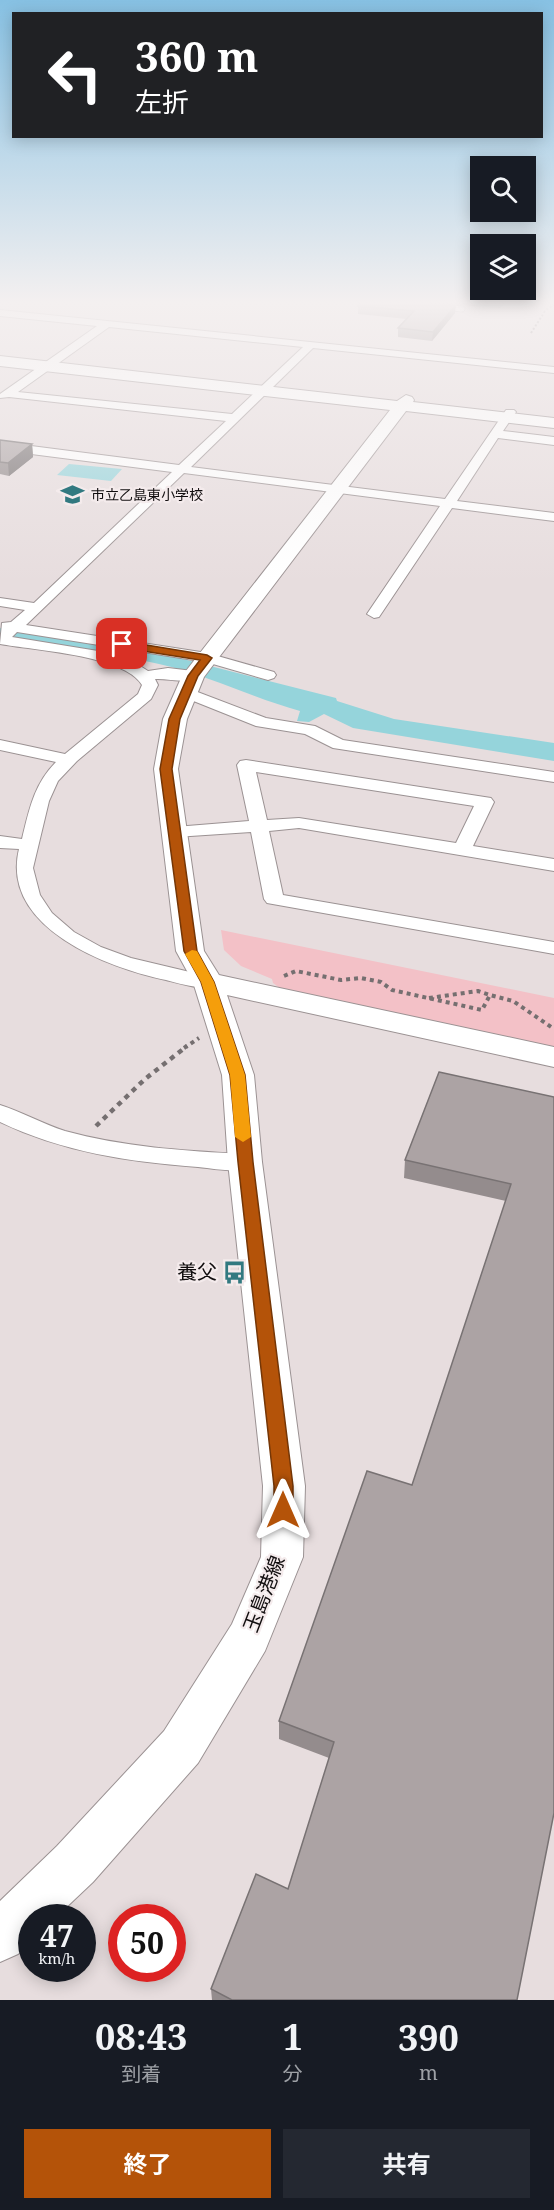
<!DOCTYPE html>
<html lang="ja">
<meta charset="utf-8">
<style>
:root{--surface:#171b24;--page:#242831;--text:#f1f3f6;--muted:#9ea1a6;--accent:#b45309}
body{margin:0;font-family:"Noto Serif","Noto Sans JP",serif;background:var(--page);color:var(--text);height:100vh;display:flex;flex-direction:column;font-size:22px;white-space:nowrap}
*{box-sizing:border-box;margin:0}
p{font-size:20px;color:var(--muted)}
.icon{flex:none;width:33px;height:33px;fill:none;stroke:currentColor;stroke-width:2;stroke-linecap:round;stroke-linejoin:round}
.map{position:relative;height:2000px;overflow:hidden}
.drawer{display:flex;flex-direction:column;background:var(--surface);flex:1}
.drawer>*{flex:none}
.top-card{position:absolute;left:12px;top:12px;width:531px;height:126px;border-radius:0px;box-shadow:0 3px 15px #0003;background:#202124;color:#fff;overflow:hidden}
.controls{position:absolute;left:470px;top:156px;display:grid;gap:12px}
.controls a{display:grid;place-items:center;width:66px;height:66px;border-radius:0px;background:var(--surface);box-shadow:0 3px 15px #0003;font-size:30px}
.speed{position:absolute;left:18px;top:1904px;display:flex;gap:12px;font-size:30px;font-weight:700;text-align:center}
.speed>*{display:grid;place-content:center;width:78px;height:78px;border-radius:50%;background:var(--surface);box-shadow:0 3px 15px #0003;line-height:1}
.speed small{font-size:15px;font-weight:400}
.speed .limit{border:9px solid #d22;background:#fff;color:#111}
.pin{position:absolute;display:grid;place-items:center;width:51px;height:51px;color:#fff;margin:-26px;border-radius:12px;box-shadow:0 3px 9px #0006}
.me{position:absolute;width:66px;margin:-33px;rotate:0deg;stroke-linejoin:round;filter:drop-shadow(0 0 4px #0008)}
.turn{display:flex;align-items:center;gap:21px;height:126px;padding:0 24px;font-size:27px}
.turn .icon{width:78px;height:78px;stroke-width:2.5}
.turn b{display:block;font-size:42px;line-height:51px}
.eta{display:flex;justify-content:space-evenly;align-items:center;height:102px;text-align:center}
.eta b{font-size:36px;font-weight:700;line-height:42px}
.primary-button{display:flex;gap:12px;margin-top:auto;padding:12px 24px}
.primary-button a{flex:1;height:69px;border-radius:0px;background:var(--accent);color:#fff;font-size:24px;font-weight:700;line-height:69px;text-align:center}
.primary-button a+a{background:var(--page);color:var(--text)}
.map>svg:first-child{display:block}
.green{fill:#f3c1c7}
.water{fill:#95d4db}
.lines{fill:none;stroke-linecap:round;stroke-linejoin:round}
.lane-casing{stroke:#9b9293;stroke-width:7}
.street-casing{stroke:#9b9293;stroke-width:2}
.secondary-casing{stroke:#9b9293;stroke-width:2}
.path-far2{stroke:#756f70;stroke-width:2;stroke-dasharray:2 2;stroke-linecap:butt}
.path-far1{stroke:#756f70;stroke-width:4;stroke-dasharray:4 4;stroke-linecap:butt}
.path{stroke:#756f70;stroke-width:4.5;stroke-dasharray:5 5;stroke-linecap:butt}
.lane{stroke:#fff;stroke-width:5}
.street{fill:#fff;fill-rule:evenodd}
.secondary{fill:#fff;fill-rule:evenodd}
.wall{fill:#948c8d}
.shaded-wall{fill:#787273}
.building{fill:#aca3a4;stroke:#787273;stroke-width:1.5}
.route{fill:#b45309;stroke:#753606;stroke-width:1.5}
.slow{fill:#f59e0b}
.labels{text-anchor:middle;stroke-width:4.5;stroke-linejoin:round;paint-order:stroke}
.far-poi-label{font-size:14px;fill:#100d0e;stroke:#f4ebec;text-anchor:start}
.near-poi-label{font-size:20px;fill:#100d0e;stroke:#f4ebec;text-anchor:end}
.near-street-label{font-size:20px;fill:#100d0e;stroke:#f4ebec}
</style>
<div class="map">
<svg width="554" height="2000" viewBox="0 0 554 2000">
<rect width="100%" height="100%" fill="#e7ddde"/>
<path class="green" d="M221 930 554 998V1050L281 989 273 983 272 979 241 966 224 950Z"/>
<path class="water" d="M69 464 122 469 111 481 57 475Z
M0 628 171 656 336 698 337 701 394 719 554 743V761L353 728 324 714 309 722 297 721 300 711C252 698 208 675 159 664 107 652 52 648 0 636Z"/>
<g class="lines">
<defs>
<path id="lane" d="M443 307 462 309"/>
<path id="street" d="M0 310 554 367V373L313 348 191 467 445 499 506 410H514L516 412 503 431 554 437V445L498 438 457 501 554 513V521L452 508 379 617 374 618 367 614 440 506 184 473 26 625 207 653 274 672 276 675 274 678 268 680 206 662 17 632 12 637 104 652 137 664 148 671 168 668 193 671 201 676C192 685 168 678 155 679L158 685 151 699 77 761 58 781 49 801 33 868 40 895 52 913 74 932 101 947 131 958 215 978 218 982 215 986C200 990 181 984 166 980 109 968 0 928 19 849L0 848V836L22 839C29 810 34 784 56 762L0 750V740L65 754 138 694 142 685C125 655 31 650 0 644L2 623 11 622 25 610 0 606V598L34 603 172 472 0 450V442L179 465 226 421 9 397 0 398V394L97 326 0 316ZM109 327 303 347 232 414 18 392Z
M187 688 266 718 315 726 343 740 554 772V782L333 748 305 734 256 726 181 696 179 693 181 690Z
M246 760 491 798 494 802 473 846 554 859V871L299 828 269 831 283 895 554 942V954L267 903 264 899 251 832 175 837 169 836 166 832 169 828 175 827 249 821 237 765 240 761ZM256 772 474 806 456 843 299 818 267 820Z
M0 1105C22 1112 43 1124 65 1131 123 1147 185 1151 245 1154L253 1156 257 1162 253 1168C236 1173 216 1169 198 1167 130 1162 62 1152 0 1122Z"/>
<path id="secondary" d="M0 356 397 401 406 395 412 397 414 400 413 402 554 418V428L406 411 204 677 187 719 178 769 204 951 219 975 554 1047V1067L227 995 254 1075 262 1162 305 1486 303 1557 265 1651 198 1763 93 1882 56 1917H32V1941L18 1954 0 1962V1901L57 1846 164 1731 232 1624 261 1557 263 1486 228 1162 222 1075 193 982 176 951 154 769 163 719 182 676 390 410 0 366Z"/>
</defs>
<use href="#lane" class="lane-casing"/>
<use href="#street" class="street-casing"/>
<use href="#secondary" class="secondary-casing"/>
<path class="path-far2" d="M531 333 545 311 554 304"/>
<path class="path-far1" d="M284 976 296 971 341 980 361 978 381 982 392 990 482 1010 490 995 513 1001 554 1029
M429 998 478 991 490 995
M184 1048 199 1038"/>
<path class="path" d="M96 1126 145 1079 187 1046"/>
<use href="#lane" class="lane"/>
<use href="#street" class="street"/>
<use href="#secondary" class="secondary"/>
</g>
<path class="wall" d="M427 302H506L500 308Z
M358 306 455 313 432 341 398 337V328L407 319 358 314Z
M0 440 32 444 33 457 9 476 0 474Z
M554 1097 517 2000H212L211 1989 288 1889 329 1758 279 1739V1721L412 1485 506 1201 404 1178 405 1160Z"/>
<path class="shaded-wall" d="M501 302H506L500 308Z
M456 305 455 313 432 341 433 332Z
M32 444 33 457 9 476 8 463Z"/>
<path class="building" d="M362 302H427L456 305 433 332 398 328 414 311 358 306Z
M0 440 32 444 8 463 0 462Z
M439 1072 554 1097V1813L517 2000H232L211 1989 256 1874 288 1889 334 1742 279 1721 367 1471 412 1485 511 1184 405 1160Z"/>
<linearGradient id="sky" x2="0" y2="1"><stop stop-color="#87c1e3"/><stop offset="0.52" stop-color="#f4f0f0"/><stop offset="1" stop-color="#f4f0f0" stop-opacity="0"/></linearGradient>
<rect width="554" height="582" fill="url(#sky)"/>
<path class="route" d="M122 641 207 655 212 658 198 676 180 719 172 769 197 951 214 982 245 1075 253 1162 293 1486V1510L290 1515 283 1518 276 1515 274 1510V1486L238 1162 230 1075 201 982 184 951 160 769 169 719 188 676 200 660 118 647 117 644Z"/>
<path class="slow" d="M192 950 197 951 214 982 245 1075 251 1137 243 1142 235 1137 230 1075 201 982 185 954Z"/>
<defs>
<symbol id="school-bare" viewBox="-9 -9 18 18"><path d="M0-5L7-2L0 1L-7-2ZM-4 1L0 2.5L4 1V4Q0 6-4 4Z" fill="#317980" stroke="#f4ebec" stroke-width="2.5" paint-order="stroke"/></symbol>
<symbol id="bus-bare" viewBox="-9 -9 18 18"><path d="M-5-6H5V4H4V6H2V4H-2V6H-4V4H-5ZM-3.5-4V0h7V-4ZM-3.5 1.2v1.5H-2V1.2ZM2 1.2v1.5H3.5V1.2Z" fill="#317980" stroke="#f4ebec" stroke-width="2.5" paint-order="stroke"/></symbol>
</defs>
<g fill-rule="evenodd">
<use href="#school-bare" x="56" y="478" width="33" height="33"/>
<use href="#bus-bare" x="218" y="1256" width="33" height="33"/>
</g>
<g class="labels">
<g class="far-poi-label">
<text x="91" y="500">市立乙島東小学校</text>
</g>
<g class="near-poi-label">
<text x="217" y="1279">養父</text>
</g>
<g class="near-street-label">
<text transform="translate(264 1594) rotate(-69)" y="7">玉島港線</text>
</g>
</g>
</svg>
<div class="controls">
<a><svg class="icon" aria-label="search" viewBox="0 0 24 24"><circle cx="10" cy="10" r="6"/><path d="M15 15l6 6"/></svg></a>
<a><svg class="icon" aria-label="layers" viewBox="0 0 24 24"><path d="M12 4l9 5-9 5-9-5zM3 14l9 5 9-5"/></svg></a>
</div>
<div class="speed"><div>47<small>km/h</small></div><div class="limit">50</div></div>
<div class="pin" style="left:122px;top:644px;background:#d93025"><svg class="icon" aria-label="arrive" viewBox="0 0 24 24"><path d="M6 21V4h12l-3 4 3 4H6"/></svg></div>
<svg class="me" style="left:283px;top:1510px" viewBox="-20 -20 40 40"><path d="M0-17L14 15 0 8-14 15z" fill="#b45309" stroke="#fff" stroke-width="4"/></svg>
<div class="top-card">
<div class="turn"><svg class="icon" aria-label="left" viewBox="0 0 24 24"><path d="M17 20v-9H6M10 6l-5 5 5 5"/></svg><div><b>360 m</b>左折</div></div>
</div>
</div>
<section class="drawer">
<div class="eta">
<div><b>08:43</b><p>到着</p></div>
<div><b>1</b><p>分</p></div>
<div><b>390</b><p>m</p></div>
</div>
<div class="primary-button"><a>終了</a><a>共有</a></div>
</section>
